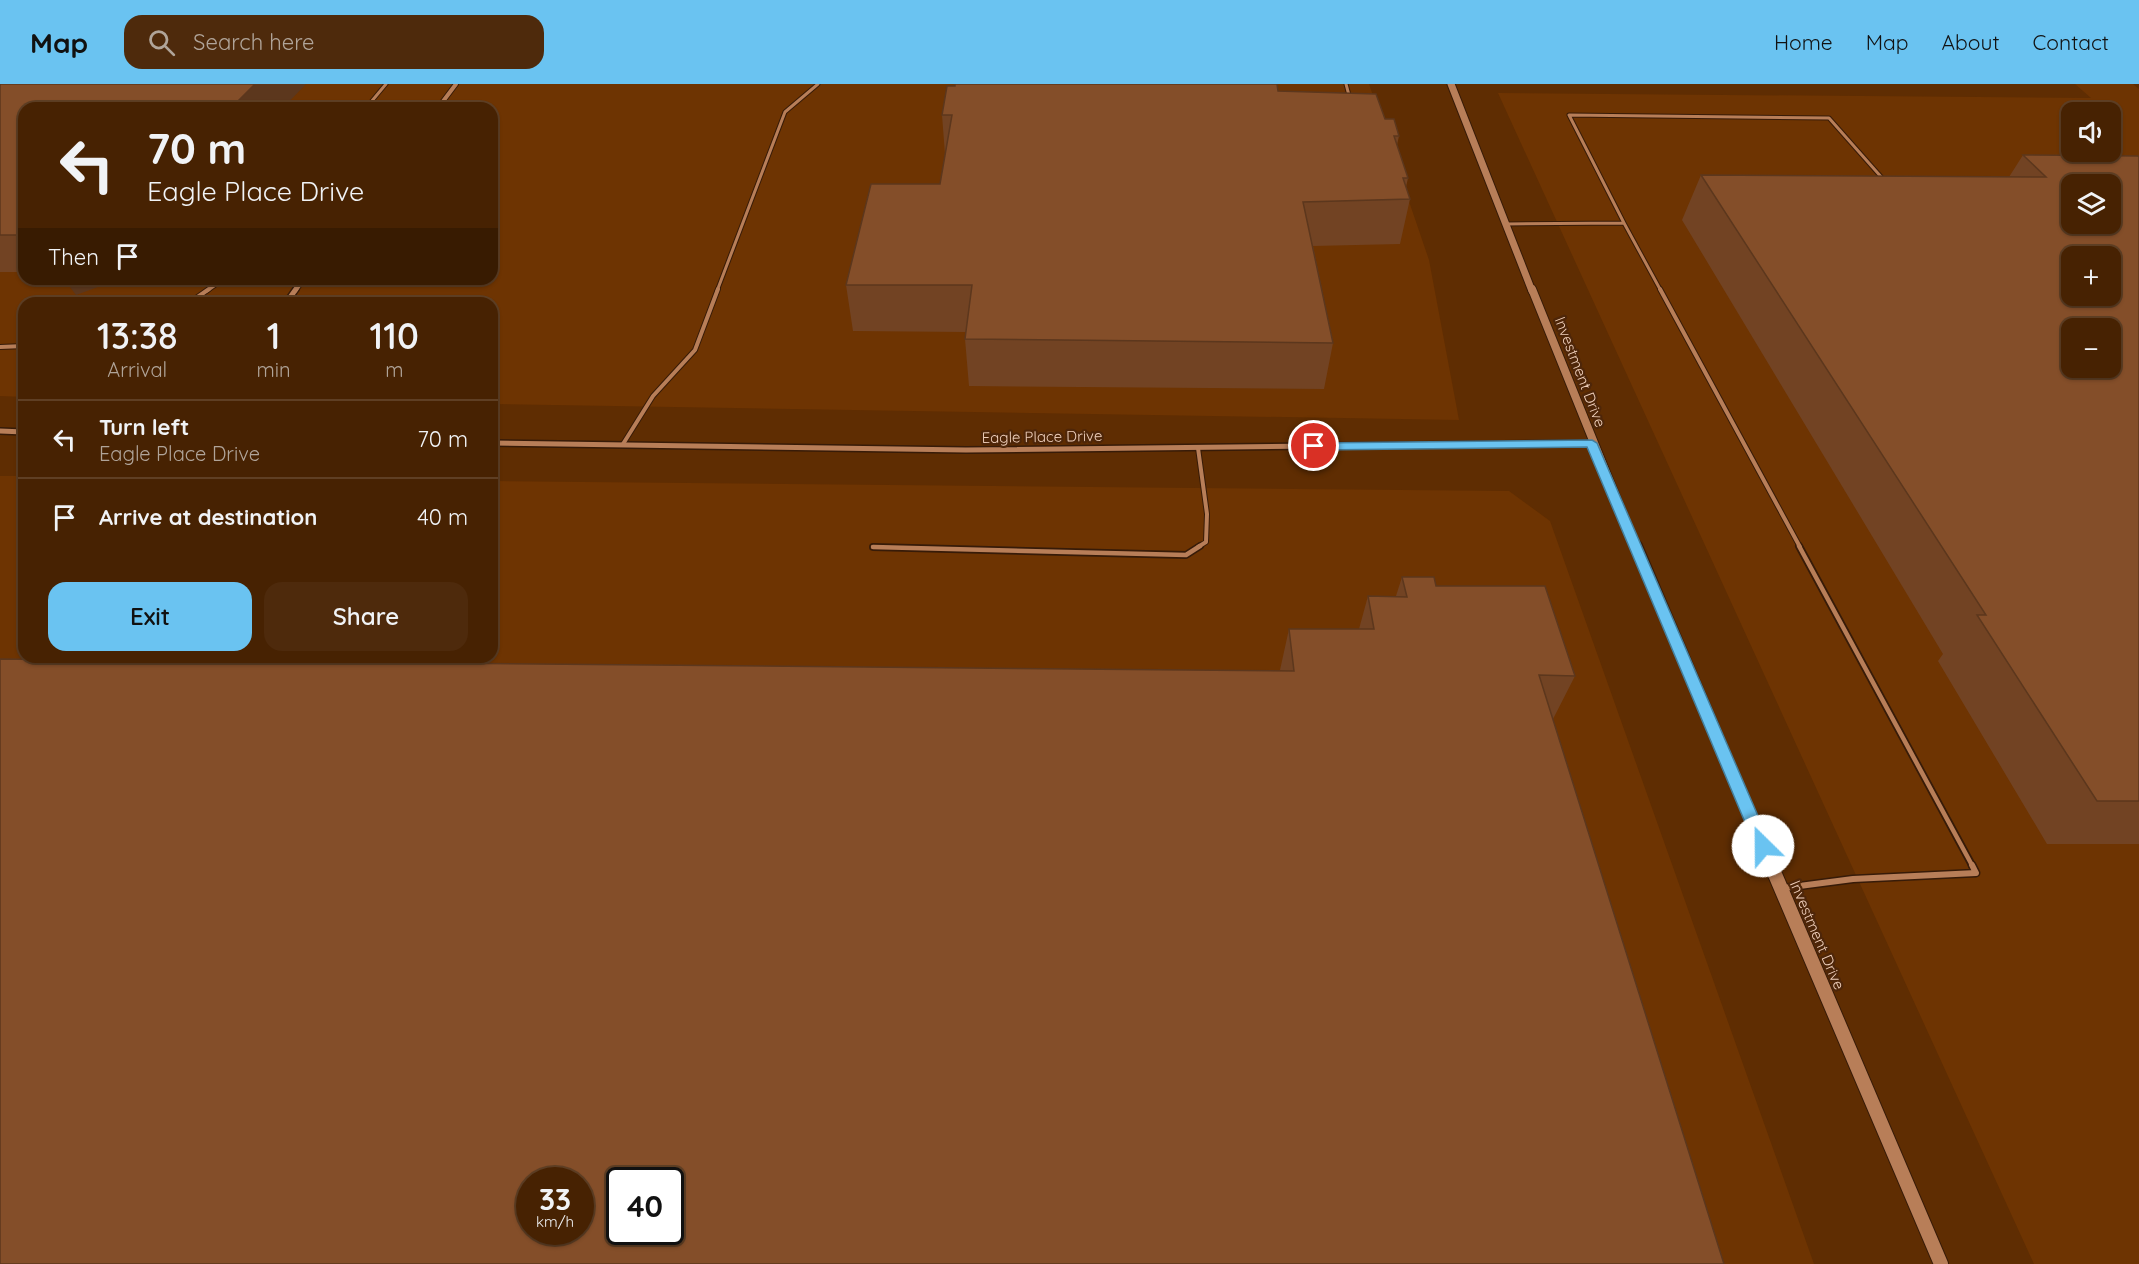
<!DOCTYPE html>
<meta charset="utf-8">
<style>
:root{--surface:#472202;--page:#4e2a0c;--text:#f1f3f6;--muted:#b0a499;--line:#5f3f24;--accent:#6ac3f1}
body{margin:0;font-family:Quicksand,sans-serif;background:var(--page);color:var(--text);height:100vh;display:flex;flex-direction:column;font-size:22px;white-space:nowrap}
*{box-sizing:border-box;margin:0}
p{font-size:20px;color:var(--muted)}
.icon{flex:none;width:33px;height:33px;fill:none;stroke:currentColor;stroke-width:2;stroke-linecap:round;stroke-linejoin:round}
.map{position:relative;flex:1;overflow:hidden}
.drawer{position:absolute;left:18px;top:213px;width:480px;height:366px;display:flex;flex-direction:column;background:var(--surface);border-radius:18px;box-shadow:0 2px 4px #0004,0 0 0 2px var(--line)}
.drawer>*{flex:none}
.hud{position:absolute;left:18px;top:18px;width:480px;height:183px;border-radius:18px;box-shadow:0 2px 4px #0004,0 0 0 2px var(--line);background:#472202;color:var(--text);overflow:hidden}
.controls{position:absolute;left:2061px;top:18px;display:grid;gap:12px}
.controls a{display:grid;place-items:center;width:60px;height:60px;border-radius:12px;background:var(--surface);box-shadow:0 2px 4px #0004,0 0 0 2px var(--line);font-size:30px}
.speed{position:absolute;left:516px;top:1083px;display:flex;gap:12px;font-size:30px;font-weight:700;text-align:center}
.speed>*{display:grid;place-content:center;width:78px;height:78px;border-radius:50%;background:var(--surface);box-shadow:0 2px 4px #0004,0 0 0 2px var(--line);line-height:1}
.speed small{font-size:15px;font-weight:400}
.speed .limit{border:3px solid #111;border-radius:9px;background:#fff;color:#111}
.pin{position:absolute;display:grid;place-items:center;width:51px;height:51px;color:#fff;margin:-26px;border:3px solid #fff;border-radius:50%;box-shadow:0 2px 6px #0007}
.me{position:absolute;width:66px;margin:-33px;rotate:337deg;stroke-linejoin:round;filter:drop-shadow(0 0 4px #0008)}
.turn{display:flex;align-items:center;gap:21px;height:126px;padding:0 30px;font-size:27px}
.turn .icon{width:78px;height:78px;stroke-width:2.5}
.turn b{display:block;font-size:42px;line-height:51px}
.then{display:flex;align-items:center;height:57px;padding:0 30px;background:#0003;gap:12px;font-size:22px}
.eta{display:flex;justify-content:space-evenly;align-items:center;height:102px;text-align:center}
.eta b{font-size:36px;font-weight:600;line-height:42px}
.cta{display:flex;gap:12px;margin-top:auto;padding:12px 30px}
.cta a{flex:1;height:69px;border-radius:18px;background:var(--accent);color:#111;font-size:24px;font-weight:600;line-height:69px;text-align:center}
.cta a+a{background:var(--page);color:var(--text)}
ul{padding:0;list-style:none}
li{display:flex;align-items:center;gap:18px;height:78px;padding:0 30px;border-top:2px solid var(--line)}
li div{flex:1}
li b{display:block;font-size:22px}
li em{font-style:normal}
header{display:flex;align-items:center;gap:36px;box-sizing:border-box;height:84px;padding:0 30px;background:var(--accent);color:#111}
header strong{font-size:28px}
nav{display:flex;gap:33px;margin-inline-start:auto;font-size:21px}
.search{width:420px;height:54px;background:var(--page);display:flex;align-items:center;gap:15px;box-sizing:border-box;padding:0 21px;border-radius:18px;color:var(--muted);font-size:22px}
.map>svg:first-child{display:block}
.built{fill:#6e3402;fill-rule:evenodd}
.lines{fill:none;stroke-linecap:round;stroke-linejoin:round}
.service-far3-casing{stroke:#371b08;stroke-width:5}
.service-far2-casing{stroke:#371b08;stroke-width:6}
.service-far1-casing{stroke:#371b08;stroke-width:8}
.service-casing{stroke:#371b08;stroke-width:9}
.minor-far1-casing{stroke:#371b08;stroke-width:6}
.minor-casing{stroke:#371b08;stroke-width:8}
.tertiary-far3-casing{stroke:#371b08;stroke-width:9}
.tertiary-far2-casing{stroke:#371b08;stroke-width:10}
.tertiary-far1-casing{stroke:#371b08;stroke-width:14}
.tertiary-casing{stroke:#371b08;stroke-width:16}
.service-far3{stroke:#b87e58;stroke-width:3}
.service-far2{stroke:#b87e58;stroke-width:4}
.service-far1{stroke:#b87e58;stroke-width:4.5}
.service{stroke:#b87e58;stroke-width:6}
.minor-far1{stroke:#b87e58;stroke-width:4}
.minor{stroke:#b87e58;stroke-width:5}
.tertiary-far3{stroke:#b87e58;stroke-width:7}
.tertiary-far2{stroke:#b87e58;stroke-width:8}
.tertiary-far1{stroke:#b87e58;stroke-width:10}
.tertiary{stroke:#b87e58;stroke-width:14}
.wall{fill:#724323}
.shaded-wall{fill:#5c371d}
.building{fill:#844e29;stroke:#5c371d;stroke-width:1.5;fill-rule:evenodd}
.route{fill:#6ac3f1;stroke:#457f9d;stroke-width:1.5}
.labels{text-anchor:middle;stroke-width:4.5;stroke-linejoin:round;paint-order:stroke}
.street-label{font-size:15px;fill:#f0d0bc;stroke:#4e2609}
</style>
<header>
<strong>Map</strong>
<div class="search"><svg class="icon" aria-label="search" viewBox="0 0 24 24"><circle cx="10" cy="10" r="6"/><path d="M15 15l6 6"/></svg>Search here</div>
<nav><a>Home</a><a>Map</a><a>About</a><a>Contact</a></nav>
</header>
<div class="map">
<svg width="2139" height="1180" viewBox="0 0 2139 1180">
<rect width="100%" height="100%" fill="#5f2d02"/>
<path class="built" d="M0 0H1369L1429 176 1459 336 492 320V219H24V313L0 312ZM24 24H492V195H24Z
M2075 0H2133L2139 5V1180H2034L1498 9 2091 14ZM2072 28H2110V68H2072ZM2072 100H2110V140H2072ZM2072 172H2110V212H2072ZM2072 244H2110V284H2072Z
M0 392H24V573H492V397L1509 407 1550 437 1814 1180H0ZM530 1096H580V1148H530ZM620 1096H670V1148H620Z"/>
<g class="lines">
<defs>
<path id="service-far3" d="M1346 0 1350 15
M366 24 386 0
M1624 139 1661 207
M1506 140 1624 139 1569 31 1829 34 1883 95
M207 207 224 195
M717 207 785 28 818 0"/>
<path id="service-far2" d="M1660 205 1800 463
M189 219 209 205
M0 263 24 262
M623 360 653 312 695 266 718 205
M1198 364 1207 430 1206 458 1198 463
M873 463H879"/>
<path id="service-far1" d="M1799 462 1973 783
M873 463 1186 471 1200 462"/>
<path id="service" d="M1784 804 1853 795 1976 789 1972 781"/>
<path id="minor-far1" d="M438 24 456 0
M295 207 304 195"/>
<path id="minor" d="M286 219 296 205
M0 347 24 348
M492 359 966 366 1592 359"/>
<path id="tertiary-far3" d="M1451 0 1532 207"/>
<path id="tertiary-far2" d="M1532 205 1636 463"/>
<path id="tertiary-far1" d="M1636 462 1772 783"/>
<path id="tertiary" d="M1771 781 1941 1180"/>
</defs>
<use href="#service-far3" class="service-far3-casing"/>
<use href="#service-far2" class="service-far2-casing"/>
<use href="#service-far1" class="service-far1-casing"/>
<use href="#service" class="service-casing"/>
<use href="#minor-far1" class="minor-far1-casing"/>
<use href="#minor" class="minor-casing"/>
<use href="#tertiary-far3" class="tertiary-far3-casing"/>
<use href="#tertiary-far2" class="tertiary-far2-casing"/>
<use href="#tertiary-far1" class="tertiary-far1-casing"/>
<use href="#tertiary" class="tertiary-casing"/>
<use href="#service-far3" class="service-far3"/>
<use href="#service-far2" class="service-far2"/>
<use href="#service-far1" class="service-far1"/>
<use href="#service" class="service"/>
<use href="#minor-far1" class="minor-far1"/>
<use href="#minor" class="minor"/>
<use href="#tertiary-far3" class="tertiary-far3"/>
<use href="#tertiary-far2" class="tertiary-far2"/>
<use href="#tertiary-far1" class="tertiary-far1"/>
<use href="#tertiary" class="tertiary"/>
</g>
<path class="wall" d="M0 0 24 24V188H0Z
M1278 7 1385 35 1399 52 1397 61 1408 94 1406 103 1410 115 1400 160 1313 162 1333 259 1324 305 969 302 965 255 966 248 853 247 846 201 940 100 945 70 942 31Z
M2023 71 2139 73V760H2047L1938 577 1943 570 1682 136 1701 91 2009 93Z
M1402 493 1436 502 1575 592 1553 635 1280 586 1289 545H1359L1368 512H1396Z"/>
<path class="shaded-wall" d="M255 0H306L283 24H231Z
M64 195H120L76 211Z"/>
<path class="building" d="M0 0H255L231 24H24V151H0Z
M955 0H1277L1278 7 1376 10 1385 35H1394L1399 52H1394L1408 94H1403L1410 115 1303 118 1333 259 965 255 972 201H846L871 100H940L952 31H942L947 2H955Z
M2023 71 2138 72 2139 73V717H2097L1977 531H1986L1701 91 2046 93ZM2072 100H2110V140H2072ZM2072 172H2110V212H2072ZM2072 244H2110V284H2072Z
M1402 493H1434L1436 502H1545L1575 592 1539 591 1724 1180H0V575L1294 587 1289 545H1374L1368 512 1407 513ZM530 1096H580V1148H530ZM620 1096H670V1148H620Z"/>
<path class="route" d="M1592 356 1597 359 1771 762 1769 767 1763 769 1755 762 1587 363 1314 366 1308 362 1314 359Z"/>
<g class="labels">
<g class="street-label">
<text transform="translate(1580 288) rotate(69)" y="5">Investment Drive</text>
<text transform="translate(1042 353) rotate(-1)" y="5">Eagle Place Drive</text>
<text transform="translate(1817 851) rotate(67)" y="5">Investment Drive</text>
</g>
</g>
</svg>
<div class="controls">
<a><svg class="icon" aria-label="sound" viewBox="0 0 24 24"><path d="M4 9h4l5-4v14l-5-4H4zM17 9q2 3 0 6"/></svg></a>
<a><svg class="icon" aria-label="layers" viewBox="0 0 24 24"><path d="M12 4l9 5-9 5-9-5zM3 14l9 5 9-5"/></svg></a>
<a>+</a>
<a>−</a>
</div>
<div class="speed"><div>33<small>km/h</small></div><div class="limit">40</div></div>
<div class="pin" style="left:1314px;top:362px;background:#d93025"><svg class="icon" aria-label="arrive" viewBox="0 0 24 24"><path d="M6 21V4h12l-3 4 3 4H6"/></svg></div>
<svg class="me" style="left:1763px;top:762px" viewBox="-20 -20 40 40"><circle r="19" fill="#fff"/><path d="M0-13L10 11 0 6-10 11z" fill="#6ac3f1"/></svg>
<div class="hud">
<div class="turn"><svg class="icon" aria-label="left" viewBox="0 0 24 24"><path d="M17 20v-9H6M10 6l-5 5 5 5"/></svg><div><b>70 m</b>Eagle Place Drive</div></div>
<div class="then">Then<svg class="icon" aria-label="arrive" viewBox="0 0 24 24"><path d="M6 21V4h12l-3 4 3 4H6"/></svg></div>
</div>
<section class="drawer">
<div class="eta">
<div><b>13:38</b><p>Arrival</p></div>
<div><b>1</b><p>min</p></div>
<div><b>110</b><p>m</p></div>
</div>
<ul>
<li><svg class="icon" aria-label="left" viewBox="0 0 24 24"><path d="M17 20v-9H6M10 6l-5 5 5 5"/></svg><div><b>Turn left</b><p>Eagle Place Drive</p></div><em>70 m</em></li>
<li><svg class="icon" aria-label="arrive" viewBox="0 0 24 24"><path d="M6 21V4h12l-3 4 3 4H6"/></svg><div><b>Arrive at destination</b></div><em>40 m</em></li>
</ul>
<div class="cta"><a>Exit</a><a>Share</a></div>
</section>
</div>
